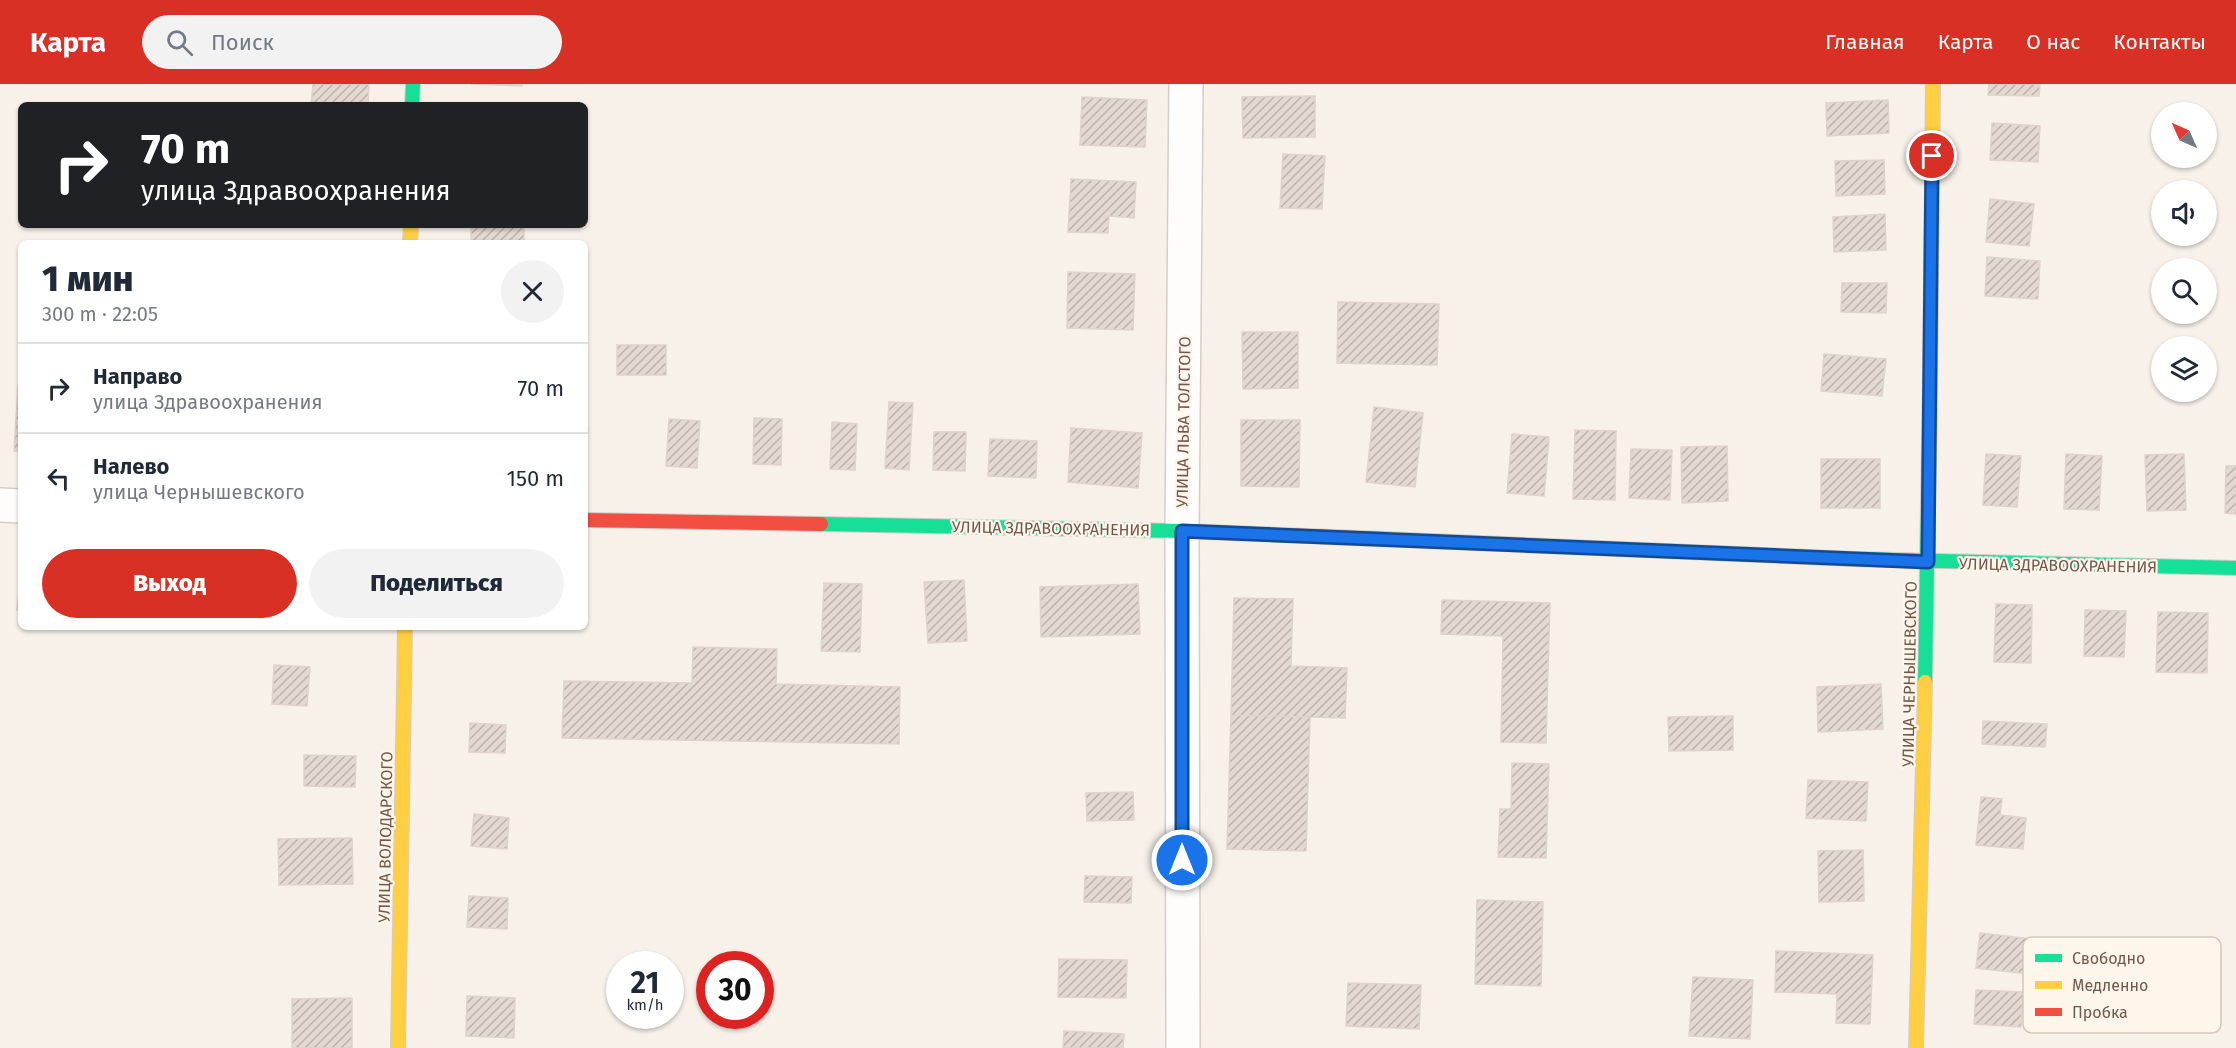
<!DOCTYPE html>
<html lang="ru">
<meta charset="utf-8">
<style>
:root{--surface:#fff;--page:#f2f2f3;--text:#1f2937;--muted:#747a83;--line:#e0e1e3;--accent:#d93025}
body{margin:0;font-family:"Fira Sans",sans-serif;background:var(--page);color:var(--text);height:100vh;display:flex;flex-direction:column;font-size:22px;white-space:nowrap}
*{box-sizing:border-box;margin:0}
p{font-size:20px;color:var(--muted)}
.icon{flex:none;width:33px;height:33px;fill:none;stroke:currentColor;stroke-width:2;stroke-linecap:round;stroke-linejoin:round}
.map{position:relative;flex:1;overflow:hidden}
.side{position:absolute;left:18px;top:156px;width:570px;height:390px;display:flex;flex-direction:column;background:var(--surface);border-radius:9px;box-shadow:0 2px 4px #0004}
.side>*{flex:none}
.guide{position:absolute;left:18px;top:18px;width:570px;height:126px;border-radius:9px;box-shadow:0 2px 4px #0004;background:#202124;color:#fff;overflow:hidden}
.needle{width:39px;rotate:315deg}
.tools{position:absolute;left:2151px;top:18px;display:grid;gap:12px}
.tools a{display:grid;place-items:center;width:66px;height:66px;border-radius:50%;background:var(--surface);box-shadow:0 2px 4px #0004;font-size:30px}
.speed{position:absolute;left:606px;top:867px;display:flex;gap:12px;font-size:30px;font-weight:700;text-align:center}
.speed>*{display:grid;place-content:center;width:78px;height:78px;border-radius:50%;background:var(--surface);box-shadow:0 2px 4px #0004;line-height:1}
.speed small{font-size:15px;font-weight:400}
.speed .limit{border:9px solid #d22;background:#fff;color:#111}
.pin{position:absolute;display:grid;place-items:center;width:51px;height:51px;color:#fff;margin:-26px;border:3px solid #fff;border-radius:50%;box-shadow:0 2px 6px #0007}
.me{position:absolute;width:66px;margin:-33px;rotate:0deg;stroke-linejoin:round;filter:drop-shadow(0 0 4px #0008)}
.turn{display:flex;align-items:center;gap:21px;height:126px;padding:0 24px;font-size:27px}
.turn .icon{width:78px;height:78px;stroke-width:2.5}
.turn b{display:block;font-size:42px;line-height:51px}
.round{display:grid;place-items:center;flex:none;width:63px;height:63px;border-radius:32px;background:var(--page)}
.overview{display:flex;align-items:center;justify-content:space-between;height:102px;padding:0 24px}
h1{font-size:36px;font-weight:800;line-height:45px}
.action{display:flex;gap:12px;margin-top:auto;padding:12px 24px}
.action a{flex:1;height:69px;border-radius:36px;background:var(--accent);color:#fff;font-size:24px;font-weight:800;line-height:69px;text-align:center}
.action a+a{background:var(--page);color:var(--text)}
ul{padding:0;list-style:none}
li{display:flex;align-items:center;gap:18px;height:90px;padding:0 24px;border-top:2px solid var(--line)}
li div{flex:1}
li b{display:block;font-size:22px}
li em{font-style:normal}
header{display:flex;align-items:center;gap:36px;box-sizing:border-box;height:84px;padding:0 30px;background:var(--accent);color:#fff}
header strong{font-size:28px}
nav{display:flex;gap:33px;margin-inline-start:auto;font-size:21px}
.search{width:420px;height:54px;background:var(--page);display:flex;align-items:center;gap:15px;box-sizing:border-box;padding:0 21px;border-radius:33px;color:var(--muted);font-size:22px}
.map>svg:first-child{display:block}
.building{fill:url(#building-hatch);stroke:#dfd4cc;stroke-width:1.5}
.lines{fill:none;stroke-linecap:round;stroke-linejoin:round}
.street-casing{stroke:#d6cdc7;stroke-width:36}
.fast-casing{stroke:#d6ccc6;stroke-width:16}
.slow-casing{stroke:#d6ccc6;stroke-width:16}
.jam-casing{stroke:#d6ccc6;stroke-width:16}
.street{stroke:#fefdfc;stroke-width:33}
.fast{stroke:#16e098;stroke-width:14}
.slow{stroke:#ffcf43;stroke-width:14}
.jam{stroke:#f24e42;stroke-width:14}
.route-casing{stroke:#114b97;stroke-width:15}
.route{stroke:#1a73e8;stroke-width:10}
.labels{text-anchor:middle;stroke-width:4.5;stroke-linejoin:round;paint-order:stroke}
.street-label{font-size:16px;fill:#74574b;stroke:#fef6eb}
.key{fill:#fef6eb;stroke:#d5c6bb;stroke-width:1.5}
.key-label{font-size:16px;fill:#74574b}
</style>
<header>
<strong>Карта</strong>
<div class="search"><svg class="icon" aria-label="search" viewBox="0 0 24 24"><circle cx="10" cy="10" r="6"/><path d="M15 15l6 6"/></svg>Поиск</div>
<nav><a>Главная</a><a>Карта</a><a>О нас</a><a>Контакты</a></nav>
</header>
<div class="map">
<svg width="2236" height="964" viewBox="0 0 2236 964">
<defs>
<pattern id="building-hatch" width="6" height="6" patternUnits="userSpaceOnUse" patternTransform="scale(1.5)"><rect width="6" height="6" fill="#e3d9d2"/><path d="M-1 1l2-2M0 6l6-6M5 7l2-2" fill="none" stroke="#bdb3ac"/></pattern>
</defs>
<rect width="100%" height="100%" fill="#f7f1ea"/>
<path class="building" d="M313 0H369L368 21H311Z
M471 0H522V2Z
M1989 0H2040L2039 12 1988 11Z
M1315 12V53L1243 54 1242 13Z
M1082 13 1147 16 1145 63 1080 61Z
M1888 16 1889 49 1827 52 1826 19Z
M1992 39 2040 42 2038 78 1990 76Z
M1283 70 1325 72 1322 125 1280 124Z
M1884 76 1885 110 1836 112 1835 77Z
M1071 95 1136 98 1134 134 1109 132 1108 149 1068 148Z
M1990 115 2034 120 2029 162 1986 158Z
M1885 130 1886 166 1834 168 1833 133Z
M471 141H524V159H471Z
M1987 173 2040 177 2038 215 1985 212Z
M1068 188 1135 190 1133 246 1067 244Z
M1842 199H1887L1886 229 1841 228Z
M1338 218 1439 220 1437 281 1337 279Z
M1242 248H1298V304L1243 305Z
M617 261H666V291H617Z
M1824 270 1886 275 1882 312 1821 307Z
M18 301H21V367H14Z
M889 318 913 319 909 386 885 384Z
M1374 323 1423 329 1415 403 1366 398Z
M754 334 782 335 781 381 753 380Z
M669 335 700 337 697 384 666 382Z
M1241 336H1300L1299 403 1241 402Z
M832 338 857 340 855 386 830 385Z
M585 344H588L585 371Z
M1071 344 1142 349 1138 404 1068 398Z
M1575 346 1616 347 1615 416 1573 415Z
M934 348H966L965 387 933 386Z
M1512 350 1549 353 1544 412 1507 409Z
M990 355 1037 357 1036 394 988 392Z
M1727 362 1728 417 1682 419 1681 363Z
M1631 365 1672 366 1670 416 1629 414Z
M1986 370 2021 372 2017 423 1983 421Z
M2066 370 2102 372 2099 426 2064 425Z
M2184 370 2186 426 2147 427 2145 371Z
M1821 375H1880V424H1821Z
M2226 382H2236V430L2225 429Z
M21 493V527L17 526Z
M964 496 967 557 928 559 924 498Z
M824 499 862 500 860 568 821 567Z
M1138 500 1140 550 1041 553 1040 503Z
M1234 514 1293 515 1291 582 1347 584 1345 634 1231 631Z
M1442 516 1550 519 1546 659 1501 658 1503 552 1441 550Z
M1996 520 2032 521 2031 579 1994 578Z
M2085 526 2126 527 2124 573 2084 572Z
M2158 528 2208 529 2207 589 2156 588Z
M693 563 777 565 776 600 900 603 899 660 562 654 564 597 692 599Z
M274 581 310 583 307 622 272 620Z
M1881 600 1883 645 1818 648 1817 603Z
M1231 631 1310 633 1306 767 1227 765Z
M1733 632V666L1669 667 1668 633Z
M1983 637 2047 640 2045 663 1982 660Z
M470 639 506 641 505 669 469 668Z
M304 671 356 672 355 703 304 702Z
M1512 679 1549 680 1546 774 1498 773 1500 725H1511Z
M1808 696 1868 698 1866 737 1806 734Z
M1133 708 1134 736 1087 737 1086 709Z
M1981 713 2002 715 2000 731 2026 734 2023 765 1976 761Z
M474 730 509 734 507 765 471 762Z
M352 754 353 800 279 801 278 755Z
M1863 766 1864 817 1819 818 1818 767Z
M1085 792 1132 793 1131 819 1084 818Z
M469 812 508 814 507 845 467 843Z
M1477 816 1543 818 1541 902 1475 900Z
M1980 849 2032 855 2028 890 1976 884Z
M1776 867 1873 871 1870 940 1836 939 1837 910 1775 908Z
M1059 875 1127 876 1126 914 1058 913Z
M1693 893 1753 896 1750 955 1689 952Z
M1348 899 1421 901 1419 945 1346 942Z
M1976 906 2023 908 2021 943 1974 940Z
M467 912 515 914 514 954 466 952Z
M352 914V964H292V915Z
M1064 947 1124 950 1123 964H1063Z"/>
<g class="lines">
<defs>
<path id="street" d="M0 421 21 422
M1183 964 1182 447 1186 0"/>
<path id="fast" d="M412 21 413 0
M821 440 1182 447
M1855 475 2236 484
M1925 598 1930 302"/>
<path id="slow" d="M410 159 411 141
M1930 302 1933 0
M1384 455 1855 475
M398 964 405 543
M1916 964 1925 598"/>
<path id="jam" d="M585 436 821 440
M1182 447 1384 455"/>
</defs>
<use href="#street" class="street-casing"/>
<use href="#fast" class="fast-casing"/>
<use href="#slow" class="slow-casing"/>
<use href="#jam" class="jam-casing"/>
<use href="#street" class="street"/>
<use href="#fast" class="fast"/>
<use href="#slow" class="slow"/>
<use href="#jam" class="jam"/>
</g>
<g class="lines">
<defs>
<path id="route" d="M1182 776V447L1928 478 1932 72"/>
</defs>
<use href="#route" class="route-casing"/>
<use href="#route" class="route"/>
</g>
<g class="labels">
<g class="street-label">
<text transform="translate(1183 338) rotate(-89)" y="6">УЛИЦА ЛЬВА ТОЛСТОГО</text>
<text transform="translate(1051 444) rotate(1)" y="6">УЛИЦА ЗДРАВООХРАНЕНИЯ</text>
<text transform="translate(2058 481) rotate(1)" y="6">УЛИЦА ЗДРАВООХРАНЕНИЯ</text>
<text transform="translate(1909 590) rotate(-89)" y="6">УЛИЦА ЧЕРНЫШЕВСКОГО</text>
<text transform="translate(385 753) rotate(-89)" y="6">УЛИЦА ВОЛОДАРСКОГО</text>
</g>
</g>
<rect x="2023" y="853" width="198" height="96" rx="9" class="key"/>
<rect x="2035" y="870" width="27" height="8" fill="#16e098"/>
<rect x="2035" y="897" width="27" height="8" fill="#ffcf43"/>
<rect x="2035" y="924" width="27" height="8" fill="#f24e42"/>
<g class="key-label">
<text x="2072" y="880">Свободно</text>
<text x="2072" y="907">Медленно</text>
<text x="2072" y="934">Пробка</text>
</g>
</svg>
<div class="tools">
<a><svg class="needle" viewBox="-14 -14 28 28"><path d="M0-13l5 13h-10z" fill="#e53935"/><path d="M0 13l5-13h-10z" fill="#747a83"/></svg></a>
<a><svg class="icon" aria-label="sound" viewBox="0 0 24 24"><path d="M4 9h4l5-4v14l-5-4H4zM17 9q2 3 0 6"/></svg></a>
<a><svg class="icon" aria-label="search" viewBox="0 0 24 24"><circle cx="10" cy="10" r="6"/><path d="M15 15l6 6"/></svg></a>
<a><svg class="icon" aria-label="layers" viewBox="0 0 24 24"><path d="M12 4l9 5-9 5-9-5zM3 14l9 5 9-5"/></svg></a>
</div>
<div class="speed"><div>21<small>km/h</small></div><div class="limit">30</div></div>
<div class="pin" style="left:1932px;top:72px;background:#d93025"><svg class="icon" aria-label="arrive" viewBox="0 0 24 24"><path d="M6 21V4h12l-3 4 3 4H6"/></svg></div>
<svg class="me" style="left:1182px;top:776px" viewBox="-20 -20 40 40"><circle r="17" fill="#1a73e8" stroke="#fff" stroke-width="3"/><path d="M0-11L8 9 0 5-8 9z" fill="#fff"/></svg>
<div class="guide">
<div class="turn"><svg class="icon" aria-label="right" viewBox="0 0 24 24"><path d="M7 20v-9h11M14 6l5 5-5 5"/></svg><div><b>70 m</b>улица Здравоохранения</div></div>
</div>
<section class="side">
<div class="overview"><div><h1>1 мин</h1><p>300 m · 22:05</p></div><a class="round"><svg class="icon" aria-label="close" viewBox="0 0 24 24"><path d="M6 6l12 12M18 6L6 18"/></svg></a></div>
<ul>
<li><svg class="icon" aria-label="right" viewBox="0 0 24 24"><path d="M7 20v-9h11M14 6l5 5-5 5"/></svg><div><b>Направо</b><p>улица Здравоохранения</p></div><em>70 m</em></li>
<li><svg class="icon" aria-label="left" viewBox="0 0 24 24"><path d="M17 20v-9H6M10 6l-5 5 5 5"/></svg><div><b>Налево</b><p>улица Чернышевского</p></div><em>150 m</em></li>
</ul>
<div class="action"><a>Выход</a><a>Поделиться</a></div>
</section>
</div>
